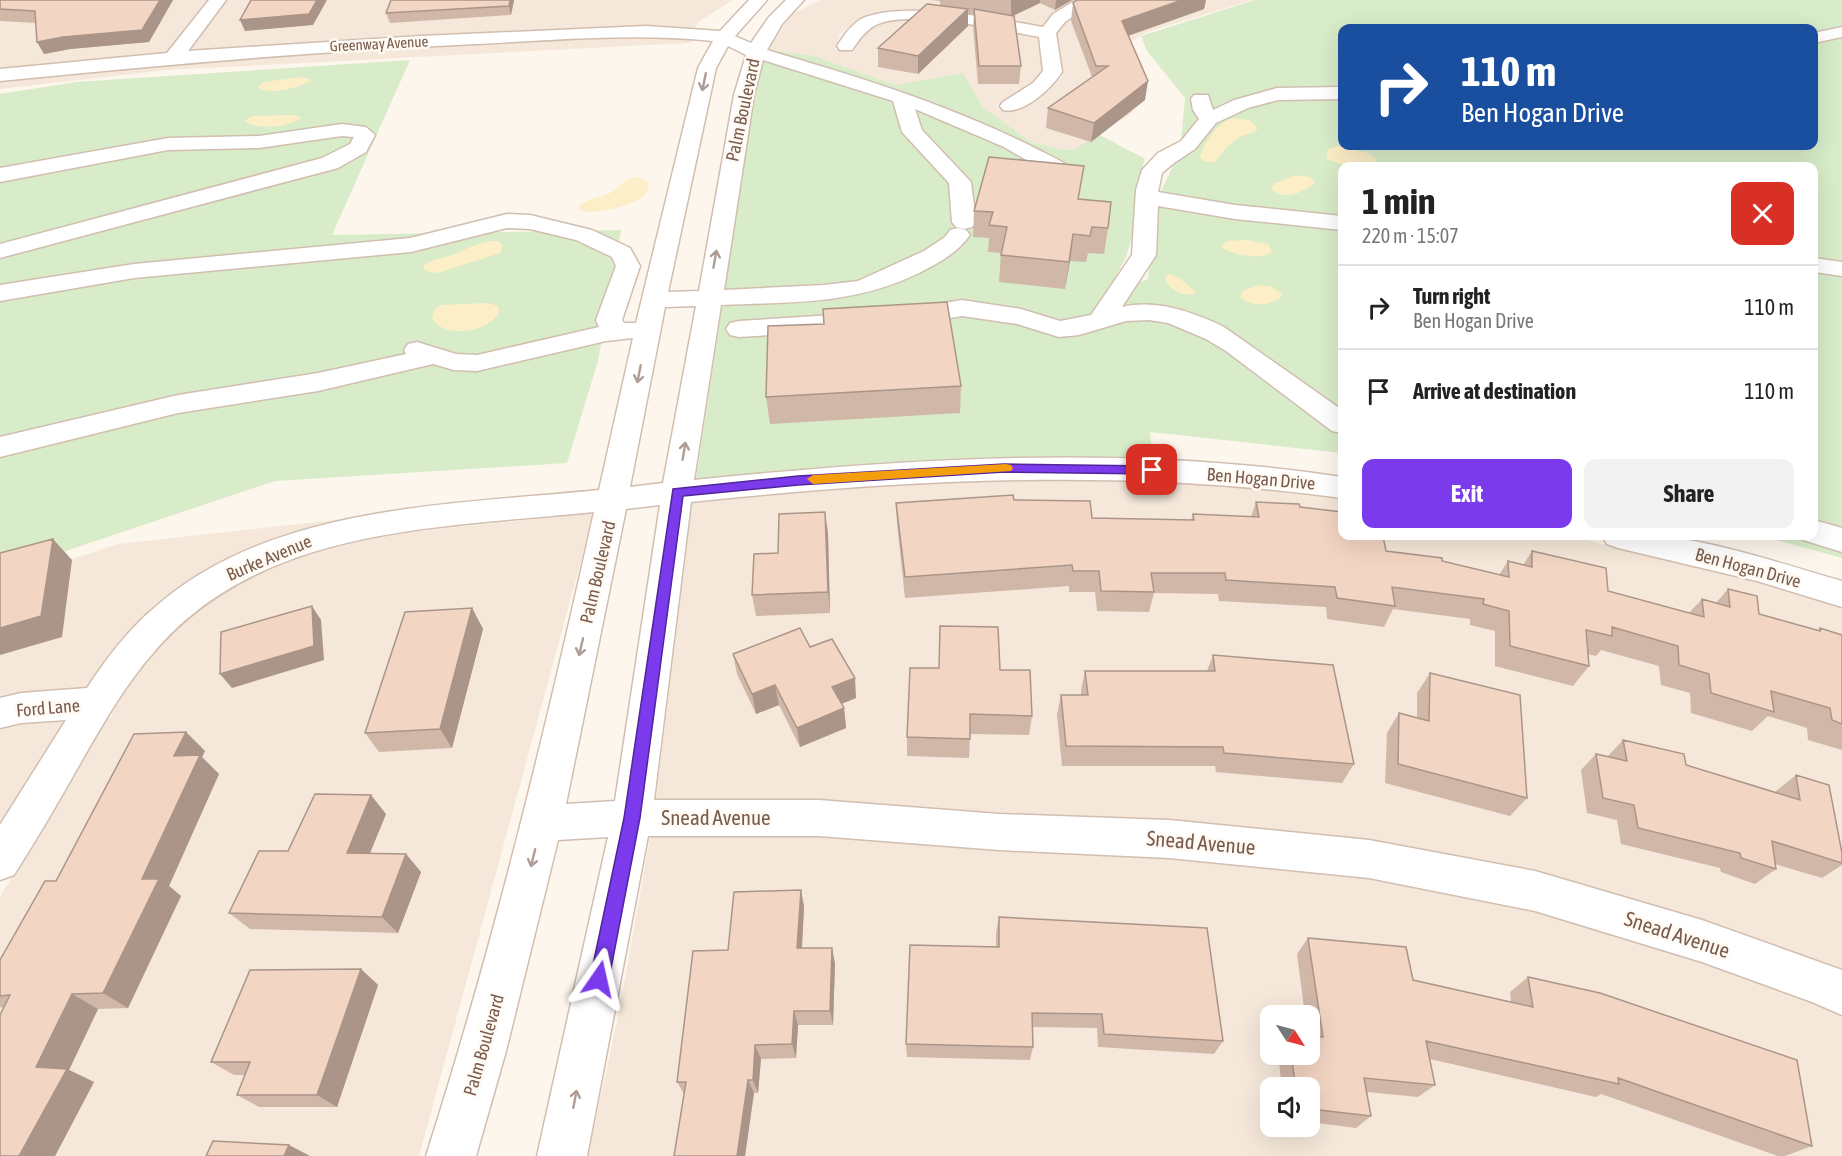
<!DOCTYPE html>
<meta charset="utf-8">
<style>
:root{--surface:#fff;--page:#f2f2f2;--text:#222;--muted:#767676;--line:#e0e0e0;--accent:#7c3aed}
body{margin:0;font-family:"Asap Condensed",sans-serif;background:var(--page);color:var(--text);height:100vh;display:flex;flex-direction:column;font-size:22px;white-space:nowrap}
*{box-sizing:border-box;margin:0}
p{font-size:20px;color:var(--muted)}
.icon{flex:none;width:33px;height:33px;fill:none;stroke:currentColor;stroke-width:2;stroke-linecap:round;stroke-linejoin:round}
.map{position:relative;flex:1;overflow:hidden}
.details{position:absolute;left:1338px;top:162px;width:480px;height:378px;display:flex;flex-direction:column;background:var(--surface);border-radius:12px;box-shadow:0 6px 24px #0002}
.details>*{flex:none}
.banner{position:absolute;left:1338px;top:24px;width:480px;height:126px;border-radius:12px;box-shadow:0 6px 24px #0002;background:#1a4fa0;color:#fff;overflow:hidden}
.needle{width:39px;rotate:126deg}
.fabs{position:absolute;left:1260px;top:1005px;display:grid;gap:12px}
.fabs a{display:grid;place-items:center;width:60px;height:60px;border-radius:12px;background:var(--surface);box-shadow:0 6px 24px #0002;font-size:30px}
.pin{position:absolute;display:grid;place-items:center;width:51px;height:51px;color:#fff;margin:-26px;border-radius:12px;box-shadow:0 3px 9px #0006}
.me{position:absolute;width:66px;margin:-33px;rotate:11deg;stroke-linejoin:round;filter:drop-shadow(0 0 4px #0008)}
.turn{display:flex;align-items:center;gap:21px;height:126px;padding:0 24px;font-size:27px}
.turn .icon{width:78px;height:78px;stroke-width:2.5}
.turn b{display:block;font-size:42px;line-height:51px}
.round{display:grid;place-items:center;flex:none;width:63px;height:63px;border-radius:12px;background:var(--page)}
.summary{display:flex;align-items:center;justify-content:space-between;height:102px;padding:0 24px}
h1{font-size:36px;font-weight:700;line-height:45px}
.button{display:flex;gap:12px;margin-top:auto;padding:12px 24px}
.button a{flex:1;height:69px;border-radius:12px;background:var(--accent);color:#fff;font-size:24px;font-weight:700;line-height:69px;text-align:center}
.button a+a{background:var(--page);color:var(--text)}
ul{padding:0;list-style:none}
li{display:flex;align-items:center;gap:18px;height:84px;padding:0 24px;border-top:2px solid var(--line)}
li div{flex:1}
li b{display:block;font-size:22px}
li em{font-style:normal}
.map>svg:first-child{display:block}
.residential{fill:#f5e8da;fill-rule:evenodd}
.green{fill:#d8ecc9;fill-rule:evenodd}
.sand{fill:#fcefc7}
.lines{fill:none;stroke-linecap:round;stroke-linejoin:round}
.minor-casing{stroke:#d1beb0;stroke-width:3}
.minor{fill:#fff;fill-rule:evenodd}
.wall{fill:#d1b7a8}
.shaded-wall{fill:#aa9588}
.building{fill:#f3d5c3;stroke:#aa9588;stroke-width:1.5}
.oneway{stroke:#af9d94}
.route{fill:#7c3aed;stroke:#51269a;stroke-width:1.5}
.slow{fill:#f59e0b}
.labels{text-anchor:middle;stroke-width:5;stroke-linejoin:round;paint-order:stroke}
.far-street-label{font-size:15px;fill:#7a5c4d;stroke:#fffaf3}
.street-label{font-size:18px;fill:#7a5c4d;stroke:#fffaf3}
.near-street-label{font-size:21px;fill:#7a5c4d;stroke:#fffaf3}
</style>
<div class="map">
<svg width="1842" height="1156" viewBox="0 0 1842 1156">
<rect width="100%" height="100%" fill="#fdf6ec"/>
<path class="residential" d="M0 0H209L166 54 0 71Z
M227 0H733L698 22 695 30 187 53Z
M820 0H1078L1050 16 1040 28 914 9 893 10 872 15 854 23 840 34 835 49 854 51 859 36 871 27 884 21 927 17 1037 35 1043 71 1031 84 995 106 1013 112 1050 90 1063 75 1056 34 1067 20 1099 0H1252L1147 32 1129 43 1148 82 1132 113 1074 150 1060 149 1031 142 983 107 963 73 896 85 814 56 766 51 792 14Z
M645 35 693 38 692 42 689 43 167 70 0 89V79L252 56Z
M1007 479 1134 480 1279 489 1342 498V536H1569L1760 581 1842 605V974L1530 871 1363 839 1166 820 997 813 820 799H656L692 503 800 492Z
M594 513 419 1156H0V897L107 718H111L116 704 147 658 180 622 225 589 275 564 328 546 382 535Z
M344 519 320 524 265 543 204 573 87 689 0 699V583L118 544Z
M66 721 0 827V728L17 724Z
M650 837H819L1001 851 1173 858 1373 878 1539 911 1706 962 1842 1013V1156H588L620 1007ZM1270 1016H1310V1054H1270ZM1270 1088H1310V1126H1270Z"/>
<path class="green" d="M1255 0H1842V558L1761 536H1814V166H1342V453L1150 432 1153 460C1001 450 847 465 696 480L754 95 760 63 766 50 814 56 896 85 963 73 983 107 1031 142 1060 149 1074 150 1098 134 1145 159 1135 192 1136 224 1126 257 1111 285 1115 292 1148 279 1157 199 1180 152 1185 98 1147 51 1141 36ZM1342 28H1814V146H1342Z
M410 60 332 235 621 230 598 361 567 463 275 481 0 573V94L76 82Z"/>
<path class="sand" d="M301 77 310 79V81C298 88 269 96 258 87L264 82Z
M294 115 301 118C287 128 258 130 244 121L252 116Z
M1233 118 1249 120 1258 128C1253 135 1247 133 1240 137 1232 142 1220 152 1216 162L1203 161 1200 156C1205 141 1218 122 1233 118Z
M1338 146 1368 153 1377 159 1369 166H1347L1326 159 1328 149Z
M1295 175 1310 177 1315 183C1302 192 1285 202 1271 189L1273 184Z
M637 177 648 182C648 186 649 189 647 192 640 205 592 216 579 210V206C588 198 601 198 612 192 622 186 623 178 637 177Z
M1248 240 1268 244 1272 252C1261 261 1232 255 1221 247L1226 241Z
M498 241 503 246 500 253 441 272 432 273 424 269V265C433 259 442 258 452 255 468 249 480 240 498 241Z
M1170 274 1178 277 1196 292C1184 298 1173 292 1166 281V276Z
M1260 285 1273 287 1282 294 1280 298C1268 306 1251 307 1240 297L1242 291Z
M488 303 498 306 499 313C488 332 444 340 432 318L435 309 442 305Z"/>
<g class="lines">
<defs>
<path id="minor" d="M209 0H226L188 51 421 36 646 26 720 31 749 0H767L735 36 751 43 769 17 786 0H804L782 24 767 50C872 81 966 110 1064 163L1067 168 1064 173 1056 174 1048 173 1004 147 915 109 922 130 971 182 976 222 972 227 964 229 956 227 952 222 949 183 902 132 893 101 763 60 754 95 724 290 824 285 858 281 924 251 945 237 950 230 958 228 966 230 970 235C957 253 939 263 919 273 853 305 793 302 721 305L694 480C909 458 1128 444 1342 477V498C1125 468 908 479 691 502L654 800H819L999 814 1169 820 1369 840 1535 871 1702 920 1842 970V1015L1812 1002 1702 962 1535 911 1369 878 1169 858 999 850 819 836H648L587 1156H537L608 837 558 840 506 1051 476 1156H426C494 944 546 729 594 512 442 528 262 525 154 652 123 687 100 729 77 769 57 805 36 840 14 875L0 880V825L66 720 21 723 0 728V698L21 693 87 688C106 659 127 631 154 608 270 504 453 505 599 490L633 338 606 341 477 371 454 370 433 364 318 391 178 413 0 457V437L178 395 318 373 406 354 404 350 408 344 417 342 456 354 477 355 599 327 596 320 616 266 612 257 576 240 530 229 507 228 411 252 134 278 0 301V285L134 264 410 238 507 214 530 215 592 230 630 248 640 266 622 320 624 323H636L698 68 713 41C634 33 556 40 477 44 317 51 159 65 0 81V69L167 53ZM728 46 746 55 734 95 699 291 668 292 716 68ZM696 306 663 483 630 487 665 307ZM660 505 615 801 566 804 626 509Z
M1076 0H1096L1065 22 1056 33 1062 72C1052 88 1023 115 1003 110L1000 106 1003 102 1033 83 1043 71 1039 37C1001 30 906 8 874 26 864 32 859 40 852 50H840L837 46C844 35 850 26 861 19 902 0 997 19 1043 27L1053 14Z
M1842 27V37L1814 43V33Z
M1342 87V99L1278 100 1248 108 1216 123 1195 149 1174 163 1162 173 1158 192 1235 205 1342 216V230L1235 219 1158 206 1156 255 1122 307C1157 299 1193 312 1224 327L1342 410V433L1332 431 1226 351 1206 339 1168 323 1149 320 1126 321 1079 335 1059 337 1017 324 962 316 896 327 739 337 730 335 726 329 730 323 739 321 896 311 962 300 1021 309 1060 321 1091 315 1132 255 1136 190 1142 170 1158 153 1181 141 1199 119 1193 110 1191 99 1194 95H1208L1213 110 1234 100 1277 88Z
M342 124 366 127 375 135 366 152 338 168 0 258V244L322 158 350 144 354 137 342 136 259 148 168 150 0 182V168L168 138 259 136Z
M1814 258 1842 262V276L1814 272Z
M1814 520 1842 528V552L1803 540 1800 536H1814Z
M1602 536C1680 527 1767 560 1842 581V607L1757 581 1618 548 1607 544Z"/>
</defs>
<use href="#minor" class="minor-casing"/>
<use href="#minor" class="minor"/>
</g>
<path class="wall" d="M0 0H173L149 42 70 49 44 54 36 23 0 21Z
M514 0 511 15 390 23 386 13Z
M931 0H1072L1055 10 1040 3 1012 16 1021 66 1019 84H978L973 27 974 14H968V26L918 74 878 67V48L940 6V1Z
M1077 0H1206L1204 9 1128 36 1145 100 1091 142 1046 128 1048 108 1092 77 1071 21 1073 3Z
M1079 199 1108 228 1104 254 1088 253 1086 262 1070 261 1065 289 999 282 1001 253 988 252 989 238 973 237 974 211Z
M961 386 960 413 770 424 766 397Z
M1014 500 1092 518 1191 520 1193 514 1251 517 1256 502 1300 507 1386 551 1442 561 1499 575 1508 561 1523 565 1532 551 1608 591 1689 613 1702 599 1716 603 1728 589 1759 614 1818 630 1820 628 1842 635V750L1808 740 1807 728 1768 716 1752 731 1691 713 1690 693 1661 685 1659 666 1601 650 1596 656 1588 654 1589 666 1573 686 1495 666V631L1470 625V619L1393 609 1384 627 1327 619 1326 607 1219 601 1218 594 1154 593 1149 612 1097 611 1095 592H1069V586L905 598 897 524 896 503Z
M828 533 830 613 756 616 752 595Z
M472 608 483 629 452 748 379 752 365 733Z
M810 647 856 698 841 704 844 708 846 728 800 747 779 705 756 714 737 674 733 654Z
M1213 655 1354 764 1342 783 1216 772 1215 766H1062L1057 715 1061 695H1081V690L1085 671H1207Z
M1000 670 1032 716 1029 735 970 734 969 758 907 756V737Z
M1430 673 1527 798 1510 816 1385 783 1387 733 1399 713 1417 718V693Z
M186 732 205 751 202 757 219 774 169 886 181 896 128 1008 98 1009 69 1070 94 1082 55 1156H0L3 1008 0 1007V960L56 881Z
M1623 740 1686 765 1776 793V791L1796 775 1842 853V865L1822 878 1775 864 1776 869 1755 884 1721 872 1720 868 1621 844 1617 820 1587 813 1581 770 1596 754 1608 756Z
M386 814 370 853 406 854 421 872 398 933 250 929 229 913 288 851Z
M801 890 804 907 802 948H832L835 964 833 1025H798L796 1058 761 1059 758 1093H754L745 1156H674L684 1094 677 1082 728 950Z
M999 917 1223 1041 1214 1054 1098 1047 1097 1028 1033 1027V1047L1030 1060 907 1057 906 1044 996 947V933Z
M1308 938 1413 980 1511 1002 1510 992 1528 977 1812 1146 1785 1156H1778L1601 1094 1596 1097 1430 1059 1435 1085 1418 1097 1367 1092 1371 1116 1356 1128 1310 1122V1088H1282L1278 1054H1310V1016H1305L1297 954Z
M361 969 378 985 337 1107H259L237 1095 245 1075H234L211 1062Z"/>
<path class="shaded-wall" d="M160 0H173L149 42 70 49 44 54 37 42Z
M317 0H327L313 25 245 31 240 20Z
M510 0H514L511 15 509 6Z
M1011 0H1040V3L1011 17Z
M1056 0H1072L1055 10Z
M1182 0H1206L1204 9 1119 39 1122 21Z
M968 9V26L918 74V56Z
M1148 81 1145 100 1091 142 1094 123Z
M1073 234 1070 261 1065 289 1069 262Z
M825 512 828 533 830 613 828 592Z
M53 539 72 560 62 637 0 655V628Z
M312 606 321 620 324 660 232 688 220 674Z
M472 608 483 629 452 748 440 729Z
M855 678 856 698 834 707 832 687Z
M775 685 779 705 756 714 752 694Z
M844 708 846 728 800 747 797 728Z
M186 732 205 751 202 757 219 774 169 886 181 896 128 1008 103 993 142 879 174 756Z
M371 795 386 814 363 870 347 853Z
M406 854 421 872 398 933 382 917Z
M801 890 804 907 801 964 797 948Z
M832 948 835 964 833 1025 830 1011Z
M361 969 378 985 337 1107 317 1095Z
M72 994 98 1009 69 1070 94 1082 55 1156H19L36 1067Z
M794 1011 798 1025 796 1058 792 1044Z
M755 1045 761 1059 758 1093 753 1080Z
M748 1080 754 1093 745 1156H737Z
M289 1145 310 1156H284Z"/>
<path class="building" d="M0 0H160L142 30 63 37 37 42 35 11 0 9Z
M251 0H317L309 14 240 20Z
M391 0H510L509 6 386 13Z
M1077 0H1182L1122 21 1148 81 1094 123 1048 108 1108 66H1096L1073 3Z
M927 4 968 9 918 56 878 48Z
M974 9 1014 16 1021 66H979Z
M989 157 1084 166 1078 199 1111 202 1108 228 1092 227 1090 236 1073 234 1069 262 1001 255 1007 227 989 225 993 212 974 211Z
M947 302 961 386 766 397 768 326 824 324 823 309Z
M1013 495 1014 500 1090 501 1092 518 1194 520 1193 514 1259 517 1256 502 1299 504 1300 507 1342 512V536H1383L1386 551 1442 558V561L1509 577 1508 561 1532 567V551L1606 568 1608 591 1704 617 1702 599 1730 607 1728 589 1757 596 1759 614 1820 631V628L1842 635V724L1832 720 1830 708 1771 691 1774 712 1711 693 1709 674 1679 665 1678 646 1612 627V636L1586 630 1589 666 1510 646 1509 611 1483 604 1484 599 1392 587 1395 606 1337 598 1335 587 1226 580 1225 573H1151L1154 592 1101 591 1099 571H1073L1072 565 905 577 896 503Z
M825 512 828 592 752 595 754 554 778 553 779 514Z
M53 539 41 616 0 628V553Z
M312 606 314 646 220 674 221 632Z
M472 608 440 729 365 733 405 612Z
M940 626 998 627 1000 670H1030L1032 716 970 714V739L907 737 910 668H939Z
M800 628 810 647 832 639 855 678 832 687 844 708 797 728 775 685 752 694 733 654Z
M1213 655 1333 665 1354 764 1224 753 1223 747 1066 746 1061 695H1088L1085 671H1215Z
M1430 673 1520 695 1527 798 1398 764 1399 713 1429 721Z
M186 732 174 756 200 755 142 879H159L103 993 72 994 36 1067 67 1069 19 1156H0V1015L10 995 0 996V960L45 881H56L134 734Z
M1623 740 1684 754 1686 765 1800 800 1796 775 1829 785 1842 853V863L1772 841 1776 869 1741 858 1740 853 1638 828 1634 805 1603 798 1596 754 1627 761Z
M315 794 371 795 347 853 406 854 382 917 229 913 259 851H288Z
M801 890 797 948H832L830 1011H794L792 1044 755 1045 753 1080H748L737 1156H674L686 1082H677L693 951 728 950 734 892Z
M999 917 1207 928 1223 1041 1104 1034 1102 1014 1032 1013 1033 1047 906 1044 910 945 999 947Z
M1308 938 1406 947 1413 980 1533 1007 1528 977 1600 993 1797 1060 1812 1146 1618 1078 1619 1084 1426 1041 1435 1085 1364 1078 1371 1116 1310 1109V1088H1296L1291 1054H1310V1036L1323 1037Z
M361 969 317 1095H237L250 1062H211L250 970Z
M213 1141 289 1145 284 1156H206Z"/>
<defs><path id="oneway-shaft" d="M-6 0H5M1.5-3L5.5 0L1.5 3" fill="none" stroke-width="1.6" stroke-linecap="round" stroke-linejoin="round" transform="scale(1.5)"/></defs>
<g class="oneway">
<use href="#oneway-shaft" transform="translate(704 82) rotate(102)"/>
<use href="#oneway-shaft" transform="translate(715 259) rotate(-80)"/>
<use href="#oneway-shaft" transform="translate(639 374) rotate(101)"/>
<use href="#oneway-shaft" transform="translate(684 451) rotate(-81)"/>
<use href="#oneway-shaft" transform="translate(581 647) rotate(103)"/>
<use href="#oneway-shaft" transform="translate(533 858) rotate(104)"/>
<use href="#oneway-shaft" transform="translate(575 1099) rotate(-79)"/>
</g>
<path class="route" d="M1004 464 1152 466 1158 470 1152 474 1004 472 798 485 683 496 640 818 609 979 606 986 599 988 593 986 590 979 624 818 673 489 798 476Z"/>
<path class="slow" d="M1006 464 1011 465 1013 468 1011 471 813 484 807 479 813 475Z"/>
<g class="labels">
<g class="far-street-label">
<text transform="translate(379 44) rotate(-3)" y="5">Greenway Avenue</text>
</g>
<g class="street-label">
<text transform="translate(743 110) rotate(-78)" y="6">Palm Boulevard</text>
<text transform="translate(1261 479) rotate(5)" y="6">Ben Hogan Drive</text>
<text transform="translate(269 558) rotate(-23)" y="6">Burke Avenue</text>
<text transform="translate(1748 568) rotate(15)" y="6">Ben Hogan Drive</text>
<text transform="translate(598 572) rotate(-77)" y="6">Palm Boulevard</text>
<text transform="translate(48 708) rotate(-5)" y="6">Ford Lane</text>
<text transform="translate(484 1045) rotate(-74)" y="6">Palm Boulevard</text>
</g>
<g class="near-street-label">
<text x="716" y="825">Snead Avenue</text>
<text transform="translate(1201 843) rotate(5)" y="7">Snead Avenue</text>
<text transform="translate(1677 935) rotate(18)" y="7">Snead Avenue</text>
</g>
</g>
</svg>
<div class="fabs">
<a><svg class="needle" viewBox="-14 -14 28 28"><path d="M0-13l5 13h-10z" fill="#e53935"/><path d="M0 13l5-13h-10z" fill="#767676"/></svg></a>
<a><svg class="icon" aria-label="sound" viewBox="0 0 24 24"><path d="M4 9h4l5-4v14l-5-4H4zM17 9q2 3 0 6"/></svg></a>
</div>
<div class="pin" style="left:1152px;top:470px;background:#d93025"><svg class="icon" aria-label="arrive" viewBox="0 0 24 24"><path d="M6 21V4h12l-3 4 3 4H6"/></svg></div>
<svg class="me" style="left:599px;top:979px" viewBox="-20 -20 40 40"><path d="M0-17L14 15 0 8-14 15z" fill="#7c3aed" stroke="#fff" stroke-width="4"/></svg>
<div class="banner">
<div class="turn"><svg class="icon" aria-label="right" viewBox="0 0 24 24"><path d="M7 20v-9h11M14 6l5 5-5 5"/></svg><div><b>110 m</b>Ben Hogan Drive</div></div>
</div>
<section class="details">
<div class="summary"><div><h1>1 min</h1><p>220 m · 15:07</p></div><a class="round" style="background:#d93025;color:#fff"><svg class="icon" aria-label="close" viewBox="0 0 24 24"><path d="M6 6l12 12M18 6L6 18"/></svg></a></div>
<ul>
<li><svg class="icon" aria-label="right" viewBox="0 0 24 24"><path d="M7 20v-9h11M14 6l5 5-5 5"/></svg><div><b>Turn right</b><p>Ben Hogan Drive</p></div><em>110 m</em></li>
<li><svg class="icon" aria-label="arrive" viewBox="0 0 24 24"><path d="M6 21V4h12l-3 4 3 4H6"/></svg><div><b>Arrive at destination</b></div><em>110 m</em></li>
</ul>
<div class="button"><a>Exit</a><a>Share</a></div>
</section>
</div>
